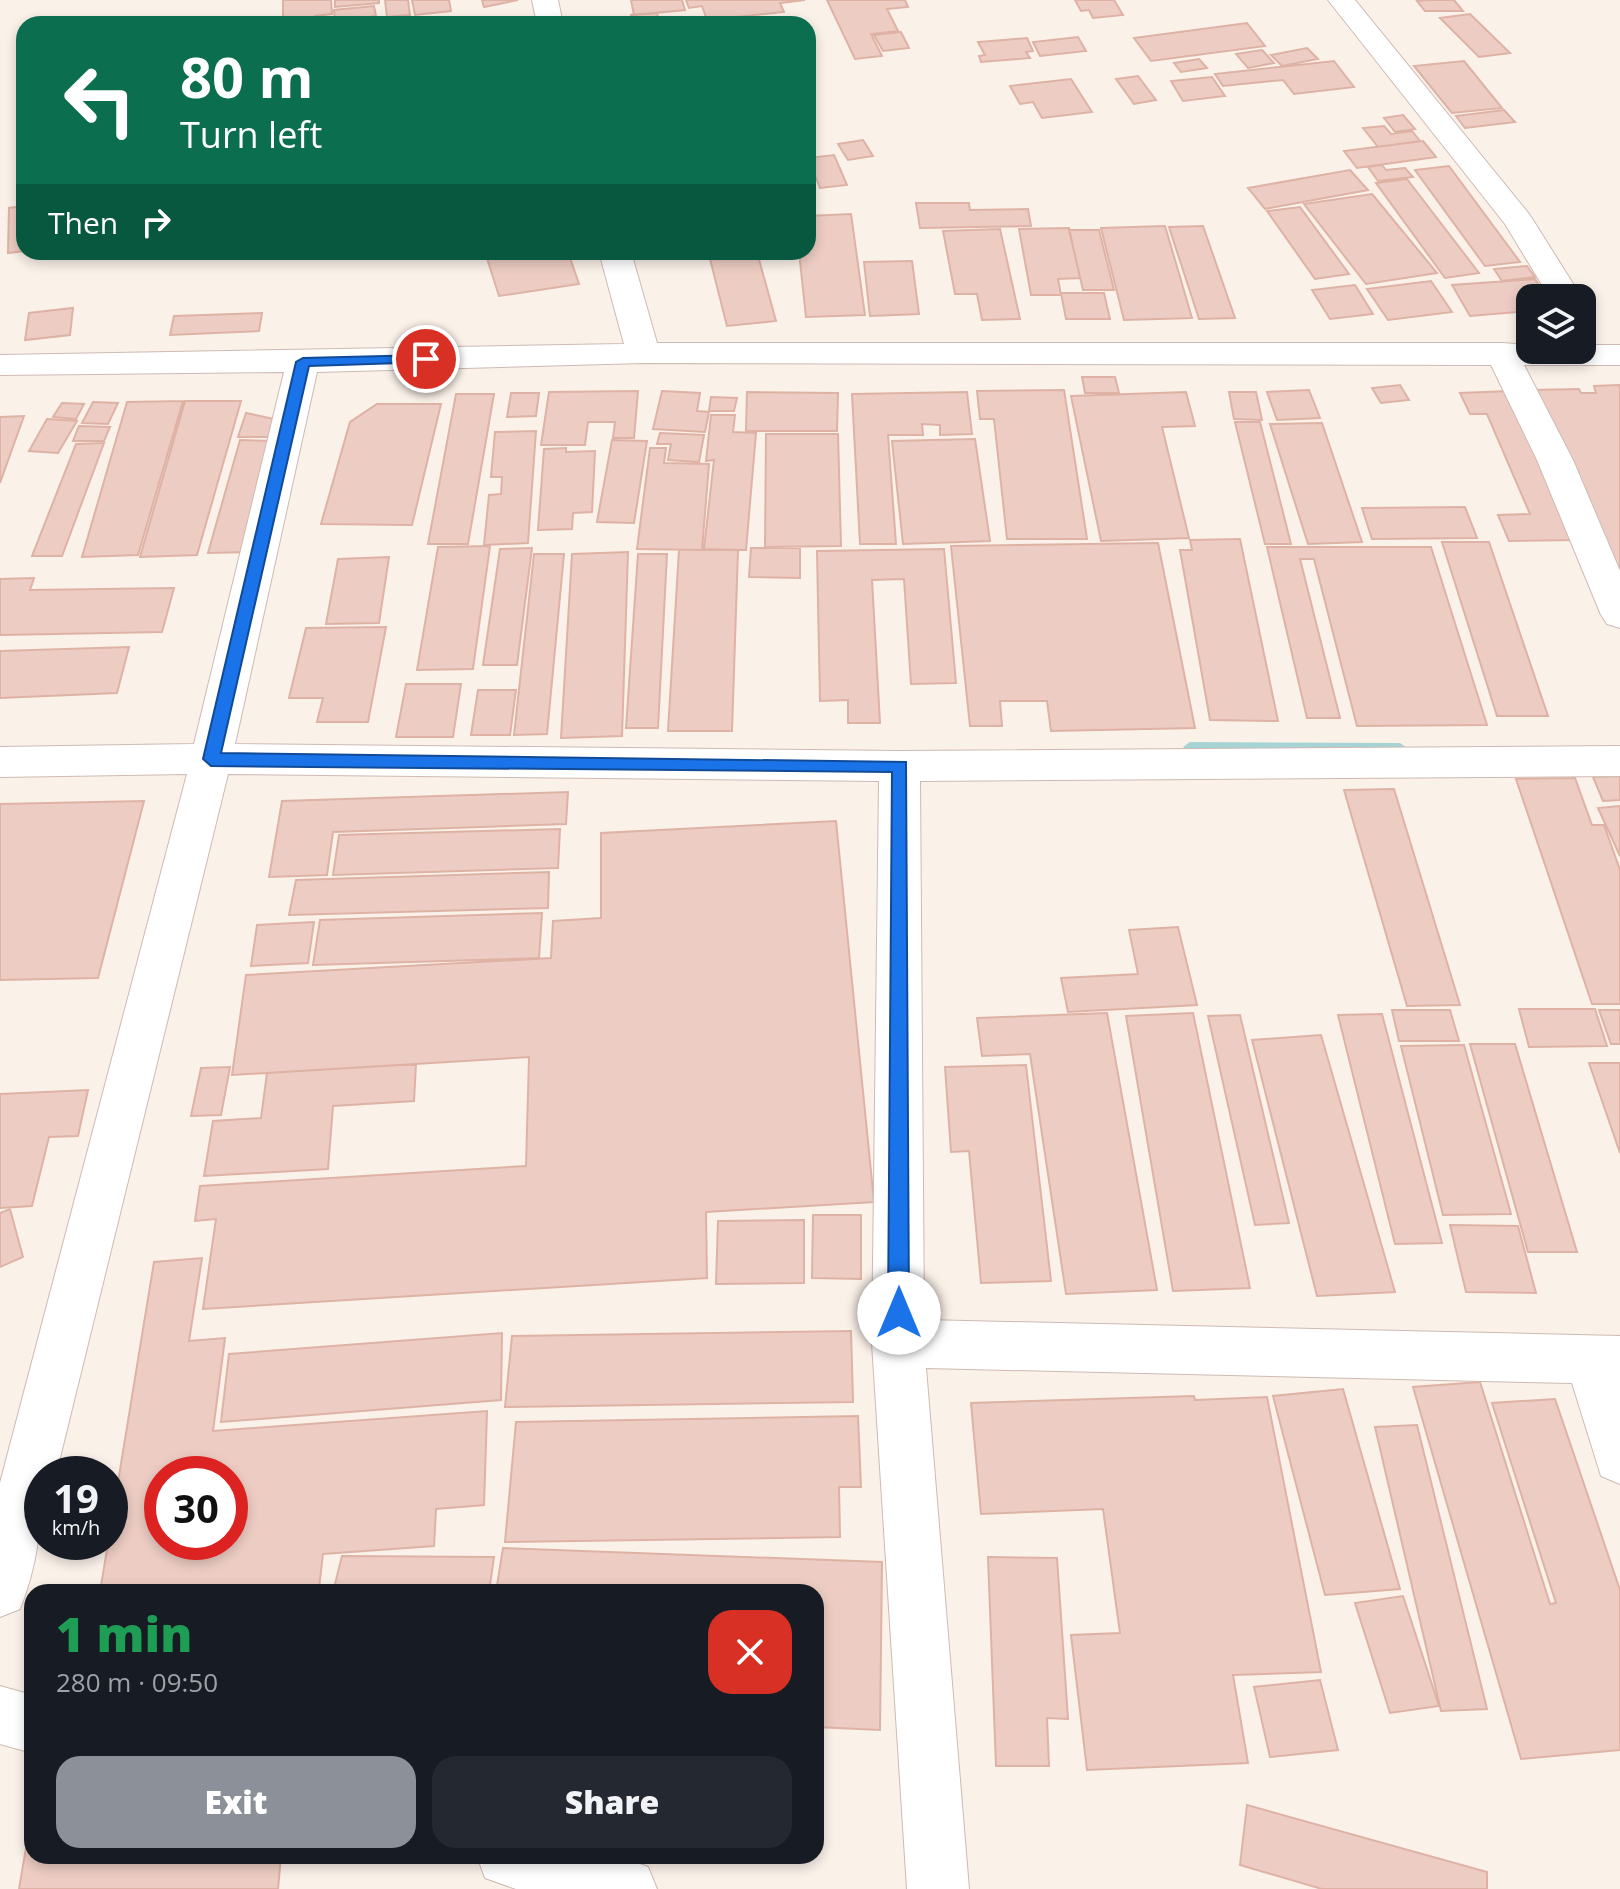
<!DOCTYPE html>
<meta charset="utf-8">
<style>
:root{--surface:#171b24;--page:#242831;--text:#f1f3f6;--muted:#9ea1a6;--accent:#8c9099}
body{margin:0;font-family:"Open Sans",sans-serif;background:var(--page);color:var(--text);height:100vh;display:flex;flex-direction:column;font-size:30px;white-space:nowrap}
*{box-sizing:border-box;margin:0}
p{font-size:26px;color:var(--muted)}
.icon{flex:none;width:44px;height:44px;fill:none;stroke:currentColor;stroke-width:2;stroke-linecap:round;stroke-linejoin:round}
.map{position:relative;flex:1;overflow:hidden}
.side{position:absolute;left:24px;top:1584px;width:800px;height:280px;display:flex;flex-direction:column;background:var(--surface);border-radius:24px;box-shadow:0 4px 12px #0003}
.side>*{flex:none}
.guide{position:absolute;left:16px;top:16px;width:800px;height:244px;border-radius:24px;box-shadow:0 4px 12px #0003;background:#0b6e4f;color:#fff;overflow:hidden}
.controls{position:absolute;left:1516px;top:284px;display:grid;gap:16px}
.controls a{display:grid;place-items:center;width:80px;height:80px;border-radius:16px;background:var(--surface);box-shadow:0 4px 12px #0003;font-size:40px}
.speed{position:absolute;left:24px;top:1456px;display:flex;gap:16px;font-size:40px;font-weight:700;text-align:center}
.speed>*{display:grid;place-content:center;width:104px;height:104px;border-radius:50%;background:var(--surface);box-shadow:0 4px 12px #0003;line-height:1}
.speed small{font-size:20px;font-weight:400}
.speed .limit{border:12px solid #d22;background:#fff;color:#111}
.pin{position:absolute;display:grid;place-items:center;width:68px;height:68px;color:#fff;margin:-34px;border:4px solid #fff;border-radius:50%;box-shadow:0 2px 8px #0007}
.me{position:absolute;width:88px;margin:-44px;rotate:0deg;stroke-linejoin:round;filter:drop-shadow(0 0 6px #0008)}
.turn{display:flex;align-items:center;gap:28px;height:168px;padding:0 32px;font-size:36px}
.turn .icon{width:104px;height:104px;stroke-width:2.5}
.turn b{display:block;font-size:56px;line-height:68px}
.then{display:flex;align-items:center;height:76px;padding:0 32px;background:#0003;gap:16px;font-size:30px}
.round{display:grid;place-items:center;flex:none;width:84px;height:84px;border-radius:24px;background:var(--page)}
.summary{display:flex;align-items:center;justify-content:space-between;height:136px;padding:0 32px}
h1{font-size:48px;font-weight:800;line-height:60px;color:#1e9e55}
.primary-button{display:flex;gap:16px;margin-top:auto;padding:16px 32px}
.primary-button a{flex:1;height:92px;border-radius:24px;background:var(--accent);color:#fff;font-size:32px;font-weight:800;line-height:92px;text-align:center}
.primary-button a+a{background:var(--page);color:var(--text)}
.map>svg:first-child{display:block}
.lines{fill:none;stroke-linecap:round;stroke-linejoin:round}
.stream{fill:#a6d3d3;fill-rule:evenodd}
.building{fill:#edcdc3;stroke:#deb2a5;stroke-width:2;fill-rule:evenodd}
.minor-casing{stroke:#cebab3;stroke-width:2}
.minor{fill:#fff;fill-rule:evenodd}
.route{fill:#1a73e8;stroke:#114b97;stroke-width:2}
</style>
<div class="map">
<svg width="1620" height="1889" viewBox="0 0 1620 1889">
<rect width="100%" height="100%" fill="#faf1e9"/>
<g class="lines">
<path class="stream" d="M1190 742 1400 743 1407 748 1400 753 1190 752 1183 747Z"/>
</g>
<path class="building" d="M283 0H331L332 14 315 16V24H283Z
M335 0H379V3L335 7Z
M385 0H408L410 15 387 17Z
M412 0H449L451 11 415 15Z
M482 0H518L484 7Z
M631 0H682L685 10 634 15Z
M686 0H805L780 3 784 12 707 20 702 6 689 8Z
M827 0H905L908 7 887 9 898 31 871 34 882 56 855 59Z
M1075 0H1114L1123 15 1093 18 1089 10 1081 11Z
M1427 0H1454L1463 11H1425L1417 1Z
M374 6 376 16 335 21 334 10Z
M657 13 659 21 633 24 631 15Z
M1470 14 1510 53 1479 57 1440 18Z
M1247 23 1265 46 1151 61 1134 38Z
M901 32 909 48 883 51 874 35Z
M1078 37 1086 51 1040 56 1033 42Z
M1027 38 1033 51 1026 52 1030 58 981 62 979 56 985 55 978 42Z
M1307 48 1318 59 1282 66 1271 55Z
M1262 50 1274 63 1248 68 1236 54Z
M1199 59 1207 68 1181 72 1174 63Z
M1334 61 1354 87 1294 94 1283 80 1223 86 1215 74Z
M1464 61 1502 108 1452 113 1414 66Z
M1138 76 1156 100 1134 104 1116 79Z
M1212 77 1225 96 1183 101 1171 81Z
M1071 79 1092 112 1042 118 1033 102 1020 104 1010 86Z
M1504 110 1515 122 1465 128 1456 116Z
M1403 115 1415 129 1395 132 1384 118Z
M1384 126 1391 134 1412 131 1420 141 1378 147 1363 128Z
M863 140 873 156 848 160 838 144Z
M1423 141 1436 157 1357 168 1344 151Z
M834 155 847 185 820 188 808 158Z
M1382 165 1386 170 1405 168 1413 177 1378 181 1368 167Z
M1449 166 1520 262 1485 266 1415 170Z
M1350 170 1368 190 1265 209 1248 188Z
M1407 179 1479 273 1445 278 1376 183Z
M1372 194 1437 273 1366 284 1304 204Z
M916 203H969L970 210 1028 209 1031 226 920 228Z
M24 206V251L8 253 9 208Z
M1300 207 1349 274 1315 279 1267 211Z
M851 214 865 315 806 317 799 252H808V216Z
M1165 226 1192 318 1124 320 1101 228Z
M1203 226 1235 318 1199 319 1169 227Z
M1069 228 1080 278 1058 279 1061 295H1031L1019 229Z
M1000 229 1020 319 982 320 977 294H955L943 231Z
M1069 230H1099L1114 290H1083Z
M485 252H568L579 284 499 296Z
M757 252 776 321 727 326 709 255Z
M912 261 919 314 870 316 864 262Z
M1527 266 1535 277 1502 281 1494 269Z
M1535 279 1547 298H1530V311L1470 316 1452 285Z
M1431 281 1452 312 1388 320 1367 289Z
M1355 285 1373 314 1330 319 1312 290Z
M1061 293H1104L1110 319H1066Z
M73 308 70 335 25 340 29 313Z
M262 313 259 331 170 335 174 316Z
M1082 377H1115L1119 393H1085Z
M1400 385 1409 400 1381 403 1372 388Z
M1620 385V571L1532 390 1579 389 1581 393H1596L1594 386Z
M1064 390 1087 539H1007L994 419H980L977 391Z
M1309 390 1320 418 1277 420 1267 392Z
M638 391 634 438H613L615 422H588L585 445H541L549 392Z
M662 391 700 393 697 411 709 412 705 432 653 429Z
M1510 391 1575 540 1509 541 1498 515 1530 514 1487 414H1470L1460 393Z
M747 392 838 393 837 431H746Z
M967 392 972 434 940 435V425L922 424 923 435H888L896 544H860L852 394Z
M1186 392 1195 426 1162 427 1189 538 1101 541 1071 396Z
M1229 392H1256L1262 420 1234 419Z
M511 393H539L536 416 507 417Z
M456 394H494L468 544H428Z
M711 397 737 398 734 411H709Z
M183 401 138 555 82 557 127 402Z
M185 401H241L197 555 140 557Z
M93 402 118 403 108 424 82 423Z
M62 403 84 404 76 419 53 417Z
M377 404H441L412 525 321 524 350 422Z
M246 413 274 419 268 437H238Z
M711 415H735L733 432 756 433 746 550 704 549 714 460 706 461Z
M24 416 0 483V417Z
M47 419 77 421 58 453 29 451Z
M1235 422H1260L1291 544H1265Z
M1322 423 1362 542 1308 544 1270 424Z
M79 426 110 427 104 441H73Z
M536 431 528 543 484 545 489 495 501 494 502 477H491L495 432Z
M660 433 704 435 699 462 668 460 671 444H657Z
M766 434H838L841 546 765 547Z
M975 439 990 541 903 544 892 441Z
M240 440 276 441 249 552 208 553Z
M612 440 647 441 634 523 597 522Z
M104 443 62 556H32L76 444Z
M566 448V452L595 451 592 512 573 513 572 529 538 530 544 449Z
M650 448H666L664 463 709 464 702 550 637 549Z
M1465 507 1477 538 1372 539 1362 508Z
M1240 539 1278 721 1210 720 1180 550H1192L1190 540Z
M1442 542H1489L1548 716H1497Z
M1158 543 1195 728 1051 731 1047 701H1000L1002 726H970L951 546Z
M490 546 473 669 417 670 438 547Z
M1267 547H1431L1487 725 1357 726 1314 559H1300L1340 718H1307Z
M532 548 517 665H483L500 549Z
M751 548H800V578L749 577Z
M944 549 956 683 911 684 904 579 872 580 880 723H848V700L820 701 817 551Z
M679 550H738L732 731H668Z
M628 552 622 736 561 738 572 554Z
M534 554H564L547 734 514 735Z
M638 554H667L658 728H626Z
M389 557 379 623 326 624 338 559Z
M34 578 30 590 174 588 162 632 0 635V579Z
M386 627 368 722H317L323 698H289L306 628Z
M129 647 117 693 0 698V651Z
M406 684H461L453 737H396Z
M478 690H516L510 735H471Z
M1620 776V800L1603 801 1593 777Z
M1575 778 1592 825H1604L1620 870V1004H1592L1516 779Z
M1394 789 1460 1005 1407 1006 1344 790Z
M568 792 566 824 333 832 327 875 269 877 282 801Z
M144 801 98 978 0 980V804Z
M1620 806V856L1598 808Z
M836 821 874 1202 706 1212 707 1278 203 1309 216 1219 195 1221 200 1186 526 1166 529 1057 232 1075 246 975 551 958 553 921 601 918V833Z
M560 829 558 868 333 875 339 835Z
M549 872 548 908 289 915 296 880Z
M542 913 539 958 313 965 320 920Z
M314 922 308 963 251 966 257 925Z
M1178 927 1197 1005 1068 1012 1061 978 1138 974 1129 930Z
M1519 1009H1595L1607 1046 1529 1047Z
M1392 1010H1450L1459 1041H1399Z
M1599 1010H1620V1044H1611Z
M1107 1013 1157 1290 1066 1294 1030 1054 982 1056 977 1018Z
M1193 1013 1250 1288 1173 1291 1126 1016Z
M1382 1014 1442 1243 1395 1244 1338 1015Z
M1240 1015 1289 1223 1255 1225 1208 1016Z
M1321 1035 1395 1292 1317 1296 1252 1040Z
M1470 1044H1515L1577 1252H1528Z
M1464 1045 1511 1214 1443 1215 1401 1046Z
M1589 1063H1620V1153Z
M416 1064 414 1101 333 1106 328 1169 204 1176 213 1121 261 1118 267 1073Z
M1026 1065 1051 1281 981 1283 969 1151 951 1152 945 1067Z
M230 1067 221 1115 191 1116 201 1068Z
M88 1090 78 1136 49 1137 32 1206 0 1208V1094Z
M10 1209 23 1257 0 1267V1213Z
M813 1215H861V1279L812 1278Z
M804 1220V1283L716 1284 718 1221Z
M1450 1225 1518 1226 1536 1293 1466 1292Z
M202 1258 189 1341 225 1338 213 1431 487 1411 484 1505 436 1509 434 1546 323 1554 319 1588 256 1592H100L154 1262ZM162 1474H230V1542H162Z
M851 1331 853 1402 505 1407 512 1336Z
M502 1333 501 1400 221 1422 229 1354Z
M1480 1382 1550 1604 1556 1603 1492 1403 1555 1399 1620 1590V1750L1521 1759 1413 1387Z
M1343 1389 1400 1589 1325 1595 1273 1396Z
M1194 1396 1195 1400 1267 1397 1321 1672 1233 1675 1248 1763 1087 1770 1071 1635 1120 1633 1103 1509 981 1514 971 1403Z
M858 1416 861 1487H839L840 1537 505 1542 516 1422Z
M1417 1425 1487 1709 1441 1711 1375 1427Z
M503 1548 882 1562 880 1730 816 1727V1592H496Z
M342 1556 494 1557 489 1592H333Z
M988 1557 1057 1558 1068 1719 1047 1718 1049 1766H996Z
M1403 1596 1439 1706 1390 1713 1355 1603Z
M1320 1680 1338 1750 1270 1757 1254 1687Z
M1247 1805 1487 1872V1889H1322L1240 1865Z
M32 1841V1856H281L278 1889H19L27 1842Z"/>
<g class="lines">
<defs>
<path id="minor" d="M532 0H558L563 24H537Z
M1328 0H1355L1529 214 1533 220 1582 298H1550L1505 224Z
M599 252H631L657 343H1502L1530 345V350H1582V345H1620V365H1524L1573 460 1620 571V628L1607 624 1601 615 1537 460 1491 365 643 363 317 372 235 744 900 751 1620 746V776L920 781 924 1320 1620 1336V1484L1601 1476 1572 1383 926 1368 969 1889H907L872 1343 879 781 228 774 56 1474H42C42 1522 38 1564 20 1609L0 1617V1483L187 774 0 777V747L194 744 284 372 0 375V355L624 344Z
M0 1686 32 1695V1753L0 1744Z
M477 1856H618L648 1867 657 1889H516L485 1878Z"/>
</defs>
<use href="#minor" class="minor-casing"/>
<use href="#minor" class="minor"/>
</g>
<path class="route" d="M426 355 431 356V362L309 366 221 753 906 762 909 1313 906 1320 899 1323 891 1320 888 1313 892 772 211 766 203 759 296 362 303 358Z"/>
</svg>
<div class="controls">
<a><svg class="icon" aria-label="layers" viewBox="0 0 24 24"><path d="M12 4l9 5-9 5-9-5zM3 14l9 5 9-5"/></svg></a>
</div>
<div class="speed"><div>19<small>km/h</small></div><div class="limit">30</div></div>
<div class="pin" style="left:426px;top:359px;background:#d93025"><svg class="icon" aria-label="arrive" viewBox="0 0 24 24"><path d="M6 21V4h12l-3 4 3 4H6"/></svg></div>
<svg class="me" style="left:899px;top:1313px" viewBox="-20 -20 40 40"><circle r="19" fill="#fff"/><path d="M0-13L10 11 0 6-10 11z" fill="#1a73e8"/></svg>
<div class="guide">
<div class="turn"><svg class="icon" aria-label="left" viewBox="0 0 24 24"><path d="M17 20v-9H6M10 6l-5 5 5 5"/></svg><div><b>80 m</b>Turn left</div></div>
<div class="then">Then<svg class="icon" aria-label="right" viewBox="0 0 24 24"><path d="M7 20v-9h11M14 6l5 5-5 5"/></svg></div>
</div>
<section class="side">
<div class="summary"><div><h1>1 min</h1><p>280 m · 09:50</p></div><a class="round" style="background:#d93025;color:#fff"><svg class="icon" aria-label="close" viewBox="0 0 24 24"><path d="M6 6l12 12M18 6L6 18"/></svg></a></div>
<div class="primary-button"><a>Exit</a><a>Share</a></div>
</section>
</div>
